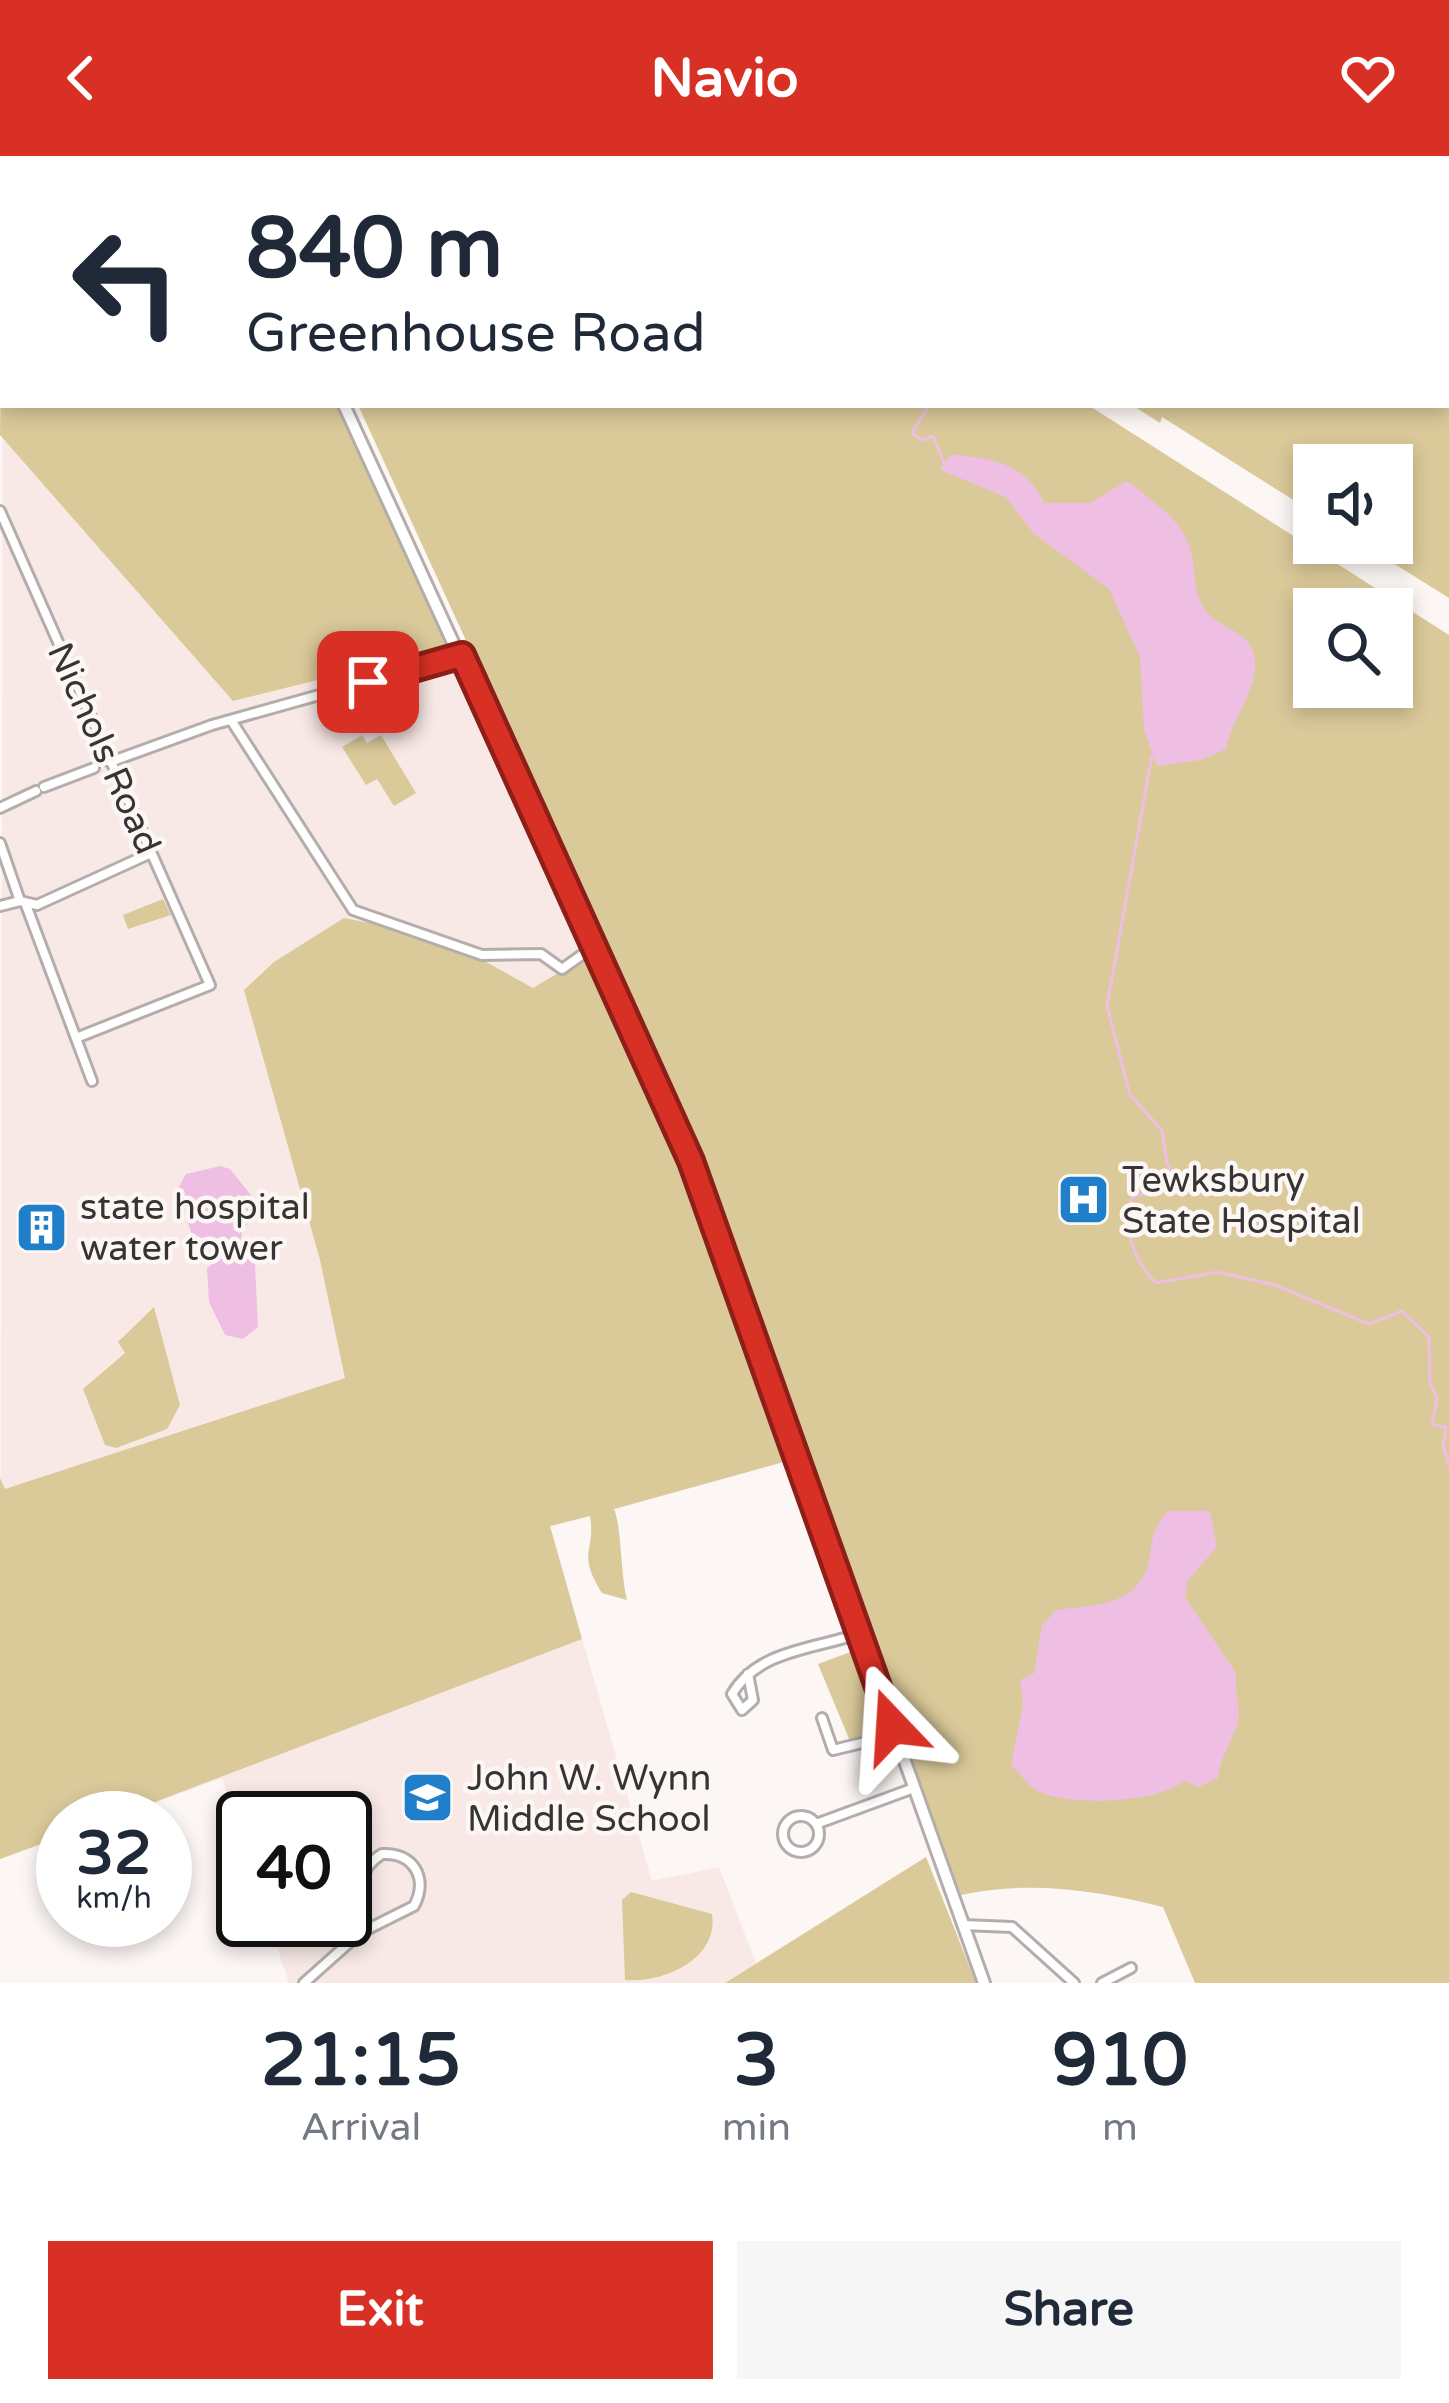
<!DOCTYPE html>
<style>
:root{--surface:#fff;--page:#f6f6f7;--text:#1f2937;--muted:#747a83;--accent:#d93025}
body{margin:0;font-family:"Varela Round",sans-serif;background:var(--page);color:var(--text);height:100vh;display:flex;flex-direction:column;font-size:45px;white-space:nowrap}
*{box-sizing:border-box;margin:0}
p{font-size:39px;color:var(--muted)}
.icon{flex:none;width:66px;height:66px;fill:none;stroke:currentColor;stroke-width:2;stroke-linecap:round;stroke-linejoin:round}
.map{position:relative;height:1827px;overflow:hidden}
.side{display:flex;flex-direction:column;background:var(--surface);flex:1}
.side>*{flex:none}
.guide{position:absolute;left:0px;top:0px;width:1449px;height:252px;box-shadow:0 6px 18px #0003;background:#fff;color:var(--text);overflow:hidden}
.buttons{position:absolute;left:1293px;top:288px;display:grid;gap:24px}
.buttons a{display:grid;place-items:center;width:120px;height:120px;border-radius:0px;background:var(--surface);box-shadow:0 6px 18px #0003;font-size:60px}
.speed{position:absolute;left:36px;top:1635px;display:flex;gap:24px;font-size:60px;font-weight:700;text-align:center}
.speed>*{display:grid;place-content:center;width:156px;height:156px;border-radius:50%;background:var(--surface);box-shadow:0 6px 18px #0003;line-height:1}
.speed small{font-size:30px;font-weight:400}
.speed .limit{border:6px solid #111;border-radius:18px;background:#fff;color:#111}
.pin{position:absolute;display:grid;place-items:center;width:102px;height:102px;color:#fff;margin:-51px;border-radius:24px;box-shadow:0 6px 18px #0006}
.me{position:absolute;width:132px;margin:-66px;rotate:340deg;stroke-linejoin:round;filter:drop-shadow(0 0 9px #0008)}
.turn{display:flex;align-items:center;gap:42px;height:252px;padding:0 48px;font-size:54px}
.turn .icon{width:156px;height:156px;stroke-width:2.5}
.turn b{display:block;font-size:84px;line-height:102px}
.eta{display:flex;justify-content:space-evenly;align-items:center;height:204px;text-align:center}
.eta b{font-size:72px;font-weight:700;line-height:84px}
.action{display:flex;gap:24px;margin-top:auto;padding:24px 48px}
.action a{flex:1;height:138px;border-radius:0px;background:var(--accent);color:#fff;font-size:48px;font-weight:700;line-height:138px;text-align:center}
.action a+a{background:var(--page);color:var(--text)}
header{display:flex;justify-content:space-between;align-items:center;height:156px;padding:0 48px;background:var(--accent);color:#fff;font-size:54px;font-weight:700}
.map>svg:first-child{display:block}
.built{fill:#f8e9e6}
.green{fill:#dac999;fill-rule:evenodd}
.water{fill:#eebfe2}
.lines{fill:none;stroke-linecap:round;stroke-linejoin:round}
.stream{stroke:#eebfe2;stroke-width:3}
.street-casing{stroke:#b3adab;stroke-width:14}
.secondary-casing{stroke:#b3adab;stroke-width:16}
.street{stroke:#fff;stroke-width:8}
.secondary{stroke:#fff;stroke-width:10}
.route-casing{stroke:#8d1f18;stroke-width:30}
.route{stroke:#d93025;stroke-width:21}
.labels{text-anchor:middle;stroke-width:9;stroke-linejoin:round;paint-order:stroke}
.street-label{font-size:36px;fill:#373434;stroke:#fcf6f4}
.poi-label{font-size:36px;fill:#373434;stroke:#fcf6f4;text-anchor:start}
</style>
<header><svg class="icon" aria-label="back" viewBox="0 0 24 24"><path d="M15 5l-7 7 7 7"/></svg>Navio<svg class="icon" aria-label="heart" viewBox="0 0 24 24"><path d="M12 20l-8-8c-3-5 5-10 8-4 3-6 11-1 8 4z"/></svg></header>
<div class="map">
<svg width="1449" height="1827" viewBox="0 0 1449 1827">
<rect width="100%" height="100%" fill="#fcf6f4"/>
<path class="built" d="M3 71V249H339L673 984 787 1305 550 1371 652 1725 719 1711 756 1807 725 1827H289L268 1764H345V1662H243V1686L222 1622 112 1662H63V1680L0 1703Z"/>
<path class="green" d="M0 0H198L3 3 0 55Z
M270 0H747L320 3Z
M1449 15V442L1361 387H1392V309H1314V357L1162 261 1160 267 1132 249H1446Z
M3 71V249H339L451 491 233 545 0 279Z
M358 249H1088L1449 479V1827H1195L1163 1751C1096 1734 1029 1724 961 1739L761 1192 694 982ZM1314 453H1392V531H1314Z
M362 579 367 587 381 579 416 637 394 650 377 623 366 629 342 591Z
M163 743 171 759 128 773 123 759Z
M344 762 390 771 486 806 533 832 590 798 695 1042 787 1305 614 1353C622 1372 620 1416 627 1444L602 1437C576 1396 596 1396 590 1360L550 1370 582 1483 113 1662H63V1680L0 1703V1322L5 1333 345 1222 320 1104 244 834 274 806Z
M154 1151 180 1249 167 1273 116 1292 105 1289 83 1233 125 1197 118 1186Z
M856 1494 887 1576 852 1590 818 1508Z
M926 1701 976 1827H725Z
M631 1736 712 1758C719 1802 665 1827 625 1824L622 1744Z"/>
<path class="water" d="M951 299C991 301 1027 308 1044 347H1090L1127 325C1147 341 1176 359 1187 384 1199 409 1188 441 1213 462 1231 477 1253 477 1255 506 1256 536 1232 563 1226 593L1201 604 1157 610 1144 574 1140 501 1109 433 1034 378 1006 341 940 314Z
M220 1010 230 1013 251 1039 253 1061 242 1075 241 1089 255 1108 258 1171 243 1183 225 1179 209 1146 207 1113 222 1094 191 1076 177 1034 186 1018Z
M1168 1355H1210L1217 1391 1188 1424 1185 1441 1236 1517C1234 1533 1241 1553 1238 1566 1233 1585 1219 1603 1218 1622L1198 1631 1184 1625C1159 1647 1068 1651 1038 1635 1028 1630 1019 1616 1011 1609L1023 1548 1020 1524 1034 1517 1042 1469 1056 1454C1089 1449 1130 1452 1146 1415 1155 1394 1145 1381 1168 1355Z"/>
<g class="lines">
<path class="stream" d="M866 0 869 3
M929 249 912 277 922 284 933 280 944 307
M1152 599 1107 850 1130 939 1162 974 1167 1007 1178 1030 1175 1037 1164 1033 1134 1040C1119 1066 1135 1108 1156 1127L1217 1116 1275 1129 1369 1168 1402 1155 1429 1181 1430 1228 1437 1241 1432 1269 1446 1271 1443 1290 1449 1309"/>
<defs>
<path id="street" d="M0 355 210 829 76 882
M231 564 353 754 482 799 541 798 562 813 586 796 591 784
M110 606 212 569 462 499
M44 631 94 612
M0 652 36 635
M0 687 20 745
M26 749 92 925
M0 750 20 745 37 749 151 697
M748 1518 753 1544 742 1554 732 1538C758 1494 814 1493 858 1478
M822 1562 833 1594 895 1579
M783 1678a18 18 0 1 1 36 0a18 18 0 1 1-36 0Z
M816 1668 914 1632
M963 1769 1012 1771 1074 1827
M304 1827 360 1777 414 1750C429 1722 413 1696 382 1698 352 1716 361 1746 360 1777
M1102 1827 1131 1812"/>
<path id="secondary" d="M235 0 236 3
M1073 3 1077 0
M1446 8H1449
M0 62 3 61
M344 249 691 1005 984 1827"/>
</defs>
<use href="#street" class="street-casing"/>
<use href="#secondary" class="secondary-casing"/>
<use href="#street" class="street"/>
<use href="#secondary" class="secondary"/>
</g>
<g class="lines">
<defs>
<path id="route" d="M368 526 462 499 691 1005 892 1570"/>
</defs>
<use href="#route" class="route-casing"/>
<use href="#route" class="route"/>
</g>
<defs>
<symbol id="hospital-square" viewBox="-11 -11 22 22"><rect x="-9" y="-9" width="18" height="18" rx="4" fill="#1f7fcb" stroke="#fcf6f4"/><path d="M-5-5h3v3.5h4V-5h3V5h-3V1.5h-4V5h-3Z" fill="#fff"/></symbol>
<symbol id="building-square" viewBox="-11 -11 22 22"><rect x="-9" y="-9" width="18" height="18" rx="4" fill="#1f7fcb" stroke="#fcf6f4"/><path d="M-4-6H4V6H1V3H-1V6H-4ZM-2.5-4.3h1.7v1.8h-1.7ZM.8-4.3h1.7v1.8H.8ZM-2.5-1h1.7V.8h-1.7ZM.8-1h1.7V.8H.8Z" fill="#fff"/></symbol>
<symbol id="school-square" viewBox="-11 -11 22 22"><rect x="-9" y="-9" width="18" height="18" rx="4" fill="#1f7fcb" stroke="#fcf6f4"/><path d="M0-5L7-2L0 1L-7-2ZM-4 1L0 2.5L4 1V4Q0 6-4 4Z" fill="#fff"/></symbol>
</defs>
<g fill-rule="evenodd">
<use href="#hospital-square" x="1054" y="1014" width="59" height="59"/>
<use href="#building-square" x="12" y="1042" width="59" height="59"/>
<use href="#school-square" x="398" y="1612" width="59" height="59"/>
</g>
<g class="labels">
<g class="street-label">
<text transform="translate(105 592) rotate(66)" y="13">Nichols Road</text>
</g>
<g class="poi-label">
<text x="1122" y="1036">Tewksbury<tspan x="1122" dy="41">State Hospital</tspan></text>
<text x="80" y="1063">state hospital<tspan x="80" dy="41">water tower</tspan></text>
<text x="467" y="1634">John W. Wynn<tspan x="467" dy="41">Middle School</tspan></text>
</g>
</g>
</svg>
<div class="buttons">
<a><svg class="icon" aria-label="sound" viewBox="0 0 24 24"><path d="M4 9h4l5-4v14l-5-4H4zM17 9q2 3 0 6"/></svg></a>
<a><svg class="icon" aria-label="search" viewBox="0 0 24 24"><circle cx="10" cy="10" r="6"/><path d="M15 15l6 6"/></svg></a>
</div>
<div class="speed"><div>32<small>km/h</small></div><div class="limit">40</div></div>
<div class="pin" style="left:368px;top:526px;background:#d93025"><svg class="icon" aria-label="arrive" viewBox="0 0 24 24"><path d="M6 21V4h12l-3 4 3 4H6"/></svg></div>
<svg class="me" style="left:892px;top:1570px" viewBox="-20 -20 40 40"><path d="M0-17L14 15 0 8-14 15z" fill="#d93025" stroke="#fff" stroke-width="4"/></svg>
<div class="guide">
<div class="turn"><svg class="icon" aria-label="left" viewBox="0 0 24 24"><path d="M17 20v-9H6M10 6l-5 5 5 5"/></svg><div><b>840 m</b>Greenhouse Road</div></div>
</div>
</div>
<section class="side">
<div class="eta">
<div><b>21:15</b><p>Arrival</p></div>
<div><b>3</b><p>min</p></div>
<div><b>910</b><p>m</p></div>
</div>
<div class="action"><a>Exit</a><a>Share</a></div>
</section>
